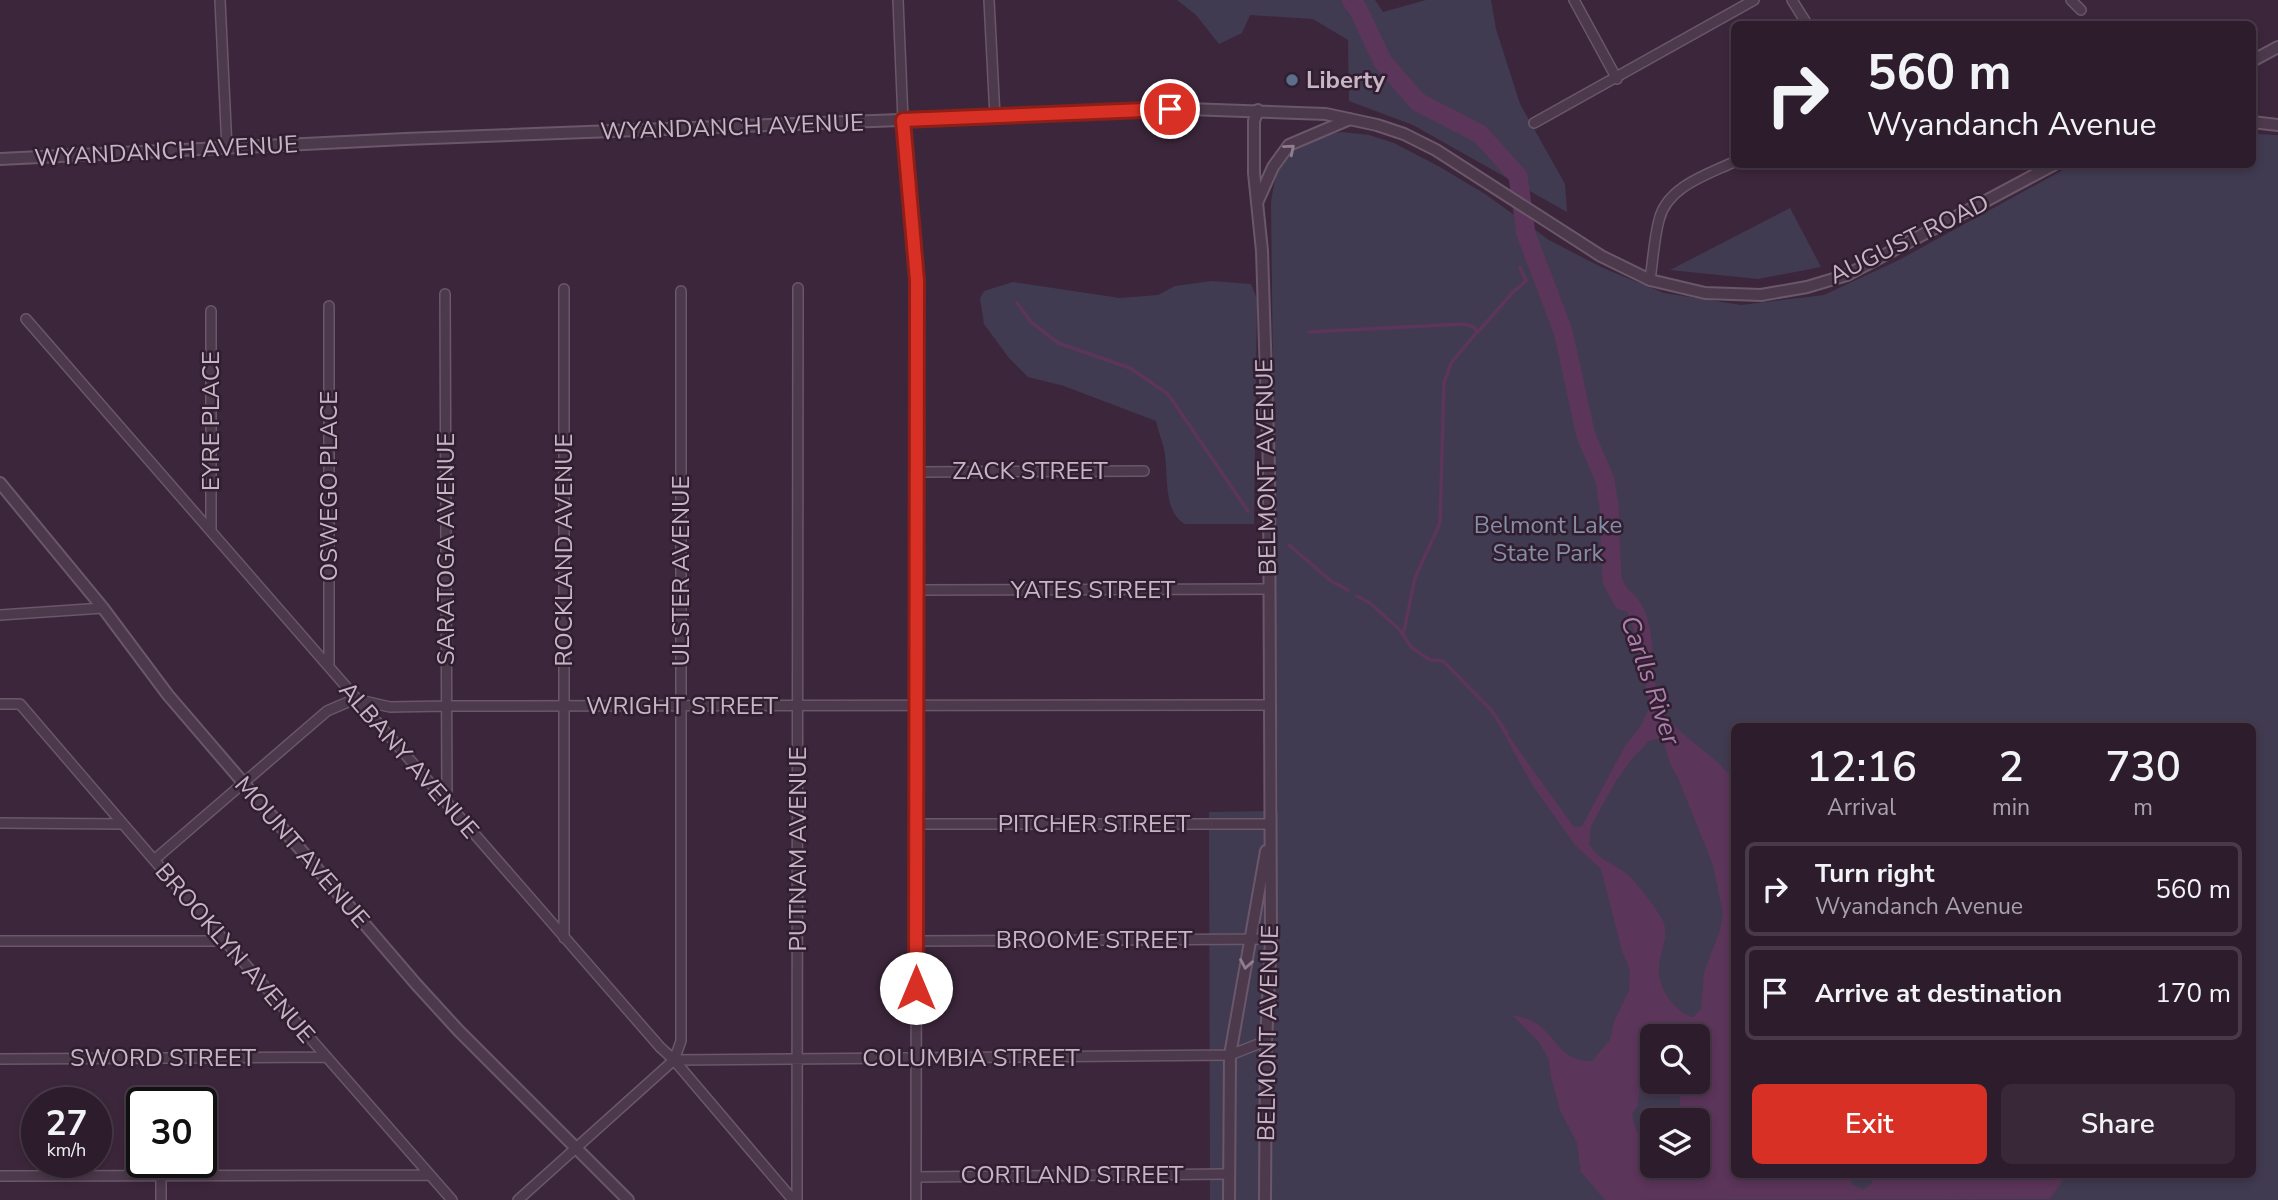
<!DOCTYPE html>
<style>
:root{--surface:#2d1c2c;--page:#392938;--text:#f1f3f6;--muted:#a7a1a9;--line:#483a48;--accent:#d93025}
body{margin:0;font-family:"Nunito Sans",sans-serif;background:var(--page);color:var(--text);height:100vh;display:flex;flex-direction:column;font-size:26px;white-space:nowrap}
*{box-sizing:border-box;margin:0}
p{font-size:23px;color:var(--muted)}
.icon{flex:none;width:38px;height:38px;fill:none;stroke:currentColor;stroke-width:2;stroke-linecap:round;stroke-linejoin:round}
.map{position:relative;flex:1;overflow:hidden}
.sheet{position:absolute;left:1731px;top:723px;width:525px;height:455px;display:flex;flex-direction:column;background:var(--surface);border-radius:10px;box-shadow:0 4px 10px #0003,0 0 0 2px var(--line)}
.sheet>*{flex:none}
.top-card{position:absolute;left:1731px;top:21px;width:525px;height:147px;border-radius:10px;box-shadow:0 4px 10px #0003,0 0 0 2px var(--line);background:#2d1c2c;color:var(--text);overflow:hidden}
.controls{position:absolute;left:1640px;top:1024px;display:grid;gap:14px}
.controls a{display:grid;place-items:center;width:70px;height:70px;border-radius:10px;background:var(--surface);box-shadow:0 4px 10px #0003,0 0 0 2px var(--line);font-size:35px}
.speed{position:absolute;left:21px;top:1087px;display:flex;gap:14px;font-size:35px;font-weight:700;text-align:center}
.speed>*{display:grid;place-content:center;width:91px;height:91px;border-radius:50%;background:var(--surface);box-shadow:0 4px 10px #0003,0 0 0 2px var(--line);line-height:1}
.speed small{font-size:18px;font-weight:400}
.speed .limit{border:4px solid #111;border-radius:10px;background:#fff;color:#111}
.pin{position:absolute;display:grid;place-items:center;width:60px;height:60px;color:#fff;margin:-30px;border:4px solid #fff;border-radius:50%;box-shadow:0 2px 7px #0007}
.me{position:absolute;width:77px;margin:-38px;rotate:0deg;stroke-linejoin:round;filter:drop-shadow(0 0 5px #0008)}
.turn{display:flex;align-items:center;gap:24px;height:147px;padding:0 21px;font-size:32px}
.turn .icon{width:91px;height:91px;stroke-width:2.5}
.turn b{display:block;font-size:49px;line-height:60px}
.eta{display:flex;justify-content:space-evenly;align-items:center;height:119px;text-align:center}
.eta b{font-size:42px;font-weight:600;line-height:49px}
.cta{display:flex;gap:14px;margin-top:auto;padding:14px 21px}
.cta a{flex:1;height:80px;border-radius:10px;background:var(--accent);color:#fff;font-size:28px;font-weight:600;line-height:80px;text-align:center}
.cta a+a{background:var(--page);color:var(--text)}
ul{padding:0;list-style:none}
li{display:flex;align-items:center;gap:21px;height:94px;margin:0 14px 10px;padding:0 7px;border:4px solid var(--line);border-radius:10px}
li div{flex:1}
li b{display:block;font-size:26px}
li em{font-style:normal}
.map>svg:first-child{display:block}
.green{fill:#413b52;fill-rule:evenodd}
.water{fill:#5b355a;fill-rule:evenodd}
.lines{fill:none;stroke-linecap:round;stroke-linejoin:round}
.stream{stroke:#5b355a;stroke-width:3.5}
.river{stroke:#5b355a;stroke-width:19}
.minor-casing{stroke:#6a5769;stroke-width:12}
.tertiary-casing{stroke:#6a5769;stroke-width:14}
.minor{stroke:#4c394b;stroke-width:9}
.tertiary{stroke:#4c394b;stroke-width:10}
.oneway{stroke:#907d8f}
.route-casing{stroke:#8d1f18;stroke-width:18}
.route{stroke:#d93025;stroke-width:12}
.service-dot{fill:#5c6f8a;stroke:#311e30;stroke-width:2.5}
.labels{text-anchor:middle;stroke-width:5;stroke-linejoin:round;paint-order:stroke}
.poi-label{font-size:24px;font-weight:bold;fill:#c7b5c6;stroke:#311e30;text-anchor:start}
.street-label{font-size:24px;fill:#c7b5c6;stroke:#311e30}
.park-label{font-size:24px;fill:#848fa6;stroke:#311e30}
.water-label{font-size:26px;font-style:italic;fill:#ac7fac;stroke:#311e30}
</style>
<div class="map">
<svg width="2278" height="1200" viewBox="0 0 2278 1200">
<rect width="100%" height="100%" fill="#3c263b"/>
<path class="green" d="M1177 0H1375L1383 12 1426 0H1491L1496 29 1520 104 1565 184 1567 212 1413 125 1349 101 1348 40 1313 19 1250 15 1242 33 1219 44 1196 15Z
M1342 132 1369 135 1394 143 1440 167 1485 194 1549 240 1603 268 1664 293 1741 305 1824 295 1899 260 2072 165 2252 164V134L2278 135V1200H1210L1209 812 1278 811 1271 202C1273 192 1274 179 1279 170 1291 145 1316 135 1342 132ZM1734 726H2252V1174H1734ZM1652 1036H1698V1082H1652ZM1652 1120H1698V1166H1652Z
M1790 208 1821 267 1758 279 1670 270Z
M1211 281 1251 284 1257 299 1254 524H1185C1162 512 1169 471 1164 449 1162 440 1158 431 1156 421L1064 386 1028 377 1009 358 984 324 980 298 984 291 1013 282 1120 298 1158 295 1175 286Z"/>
<path class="water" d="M1617 580C1623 586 1632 591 1637 598 1658 624 1650 669 1658 699 1667 733 1714 750 1734 781V1174H1847L1853 1185 1863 1190 1872 1183 1873 1174H2067L2050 1199 1605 1200 1581 1172 1577 1143 1560 1110 1551 1077 1549 1060 1539 1042 1512 1015C1519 1017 1528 1018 1534 1022 1557 1036 1560 1062 1592 1061L1610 1040 1614 1022 1629 990 1630 970 1622 951 1601 869 1575 845 1531 783 1493 714 1574 827 1582 826 1625 746 1640 727 1650 706 1633 627 1628 614 1610 590 1607 581ZM1655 739H1663L1670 764 1678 778 1713 865 1723 913 1720 931 1704 972 1701 1009 1693 1017C1675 1013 1657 987 1659 968 1659 953 1670 936 1663 921 1657 909 1634 878 1623 871 1608 861 1601 860 1589 845L1591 826 1616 781 1633 758 1649 741ZM1652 1036H1698V1082H1681L1679 1120H1698V1166H1652V1142C1638 1140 1634 1125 1632 1113L1637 1107 1640 1089 1649 1073H1652Z"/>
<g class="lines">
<path class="stream" d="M1017 303 1031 322 1058 343 1130 368 1168 394 1248 511
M1309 332 1464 324 1474 327 1477 332 1451 363 1444 383 1440 523 1415 578 1403 635
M1478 332 1513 292 1526 281 1520 267
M1289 545 1331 581 1348 590
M1357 596 1370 603 1399 629 1412 648 1430 660 1443 661 1491 710 1507 733"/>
<path class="river" d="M1351 0 1358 9 1383 62 1418 102 1480 134 1518 176 1526 234 1563 331 1586 436 1605 480 1609 506 1612 580 1623 601"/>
<defs>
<path id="minor" d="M220 0 227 149
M898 0 903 120 917 280 916 1200
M989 0 995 117
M1574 0 1617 79
M1792 0 1807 24
M2071 0 2081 10
M1534 123 1754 0
M1650 280C1653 260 1654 239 1659 220 1667 187 1706 175 1734 162
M564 289V938
M445 294 447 804
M26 319 660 1047 674 1060 793 1200
M917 472 1144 471
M211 531V311
M917 590 1269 589
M0 615 103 608
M329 667V306
M0 704H20L154 860 452 1200
M0 823 122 824
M916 824H1271
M154 860 327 711 355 699 390 707 446 706 1270 705
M0 941H225
M916 941 1271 939
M0 1059 326 1057
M674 1060 1230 1055 1266 1041
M0 1176 429 1175
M916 1177 1227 1174
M161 1200V1176
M518 1200 674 1060 681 1041V291
M797 1200 798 288"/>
<path id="tertiary" d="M2252 61 2278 47
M1258 110 1254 121V173L1262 251 1269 470 1271 939 1266 1041 1265 1200
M2252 122 2278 125
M0 159 405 139 1188 109 1326 114 1377 125 1404 134 1436 150 1601 256 1650 280 1705 293 1761 295 1807 287 1847 275 2055 164
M1257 203 1273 167 1289 145 1350 119
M0 483 103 608 168 695 416 984 458 1030 628 1200
M1229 1200 1230 1055 1266 851"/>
</defs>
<use href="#minor" class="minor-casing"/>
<use href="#tertiary" class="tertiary-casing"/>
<use href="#minor" class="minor"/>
<use href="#tertiary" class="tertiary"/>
</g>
<defs><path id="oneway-chevron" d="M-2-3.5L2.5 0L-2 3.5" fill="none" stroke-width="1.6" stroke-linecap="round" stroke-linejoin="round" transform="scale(1.75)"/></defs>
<g class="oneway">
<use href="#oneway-chevron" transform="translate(1290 149) rotate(-40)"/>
<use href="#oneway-chevron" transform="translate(1246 964) rotate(100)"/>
</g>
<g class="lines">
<defs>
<path id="route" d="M916 988 917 280 903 120 1170 109"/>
</defs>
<use href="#route" class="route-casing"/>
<use href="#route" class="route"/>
</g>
<circle class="service-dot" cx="1292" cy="80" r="7"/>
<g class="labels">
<g class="poi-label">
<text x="1306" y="88">Liberty</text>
</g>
<g class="street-label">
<text transform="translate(732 127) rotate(-2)" y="8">WYANDANCH AVENUE</text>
<text transform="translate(166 151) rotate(-3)" y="8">WYANDANCH AVENUE</text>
<text transform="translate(1909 239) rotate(-26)" y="8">AUGUST ROAD</text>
<text transform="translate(211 421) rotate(-90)" y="8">EYRE PLACE</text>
<text transform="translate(1266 467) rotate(-91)" y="8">BELMONT AVENUE</text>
<text x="1030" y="479">ZACK STREET</text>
<text transform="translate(329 486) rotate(-90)" y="8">OSWEGO PLACE</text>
<text transform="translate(446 549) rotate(-90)" y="8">SARATOGA AVENUE</text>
<text transform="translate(564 550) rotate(-90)" y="8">ROCKLAND AVENUE</text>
<text transform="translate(681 571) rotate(-90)" y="8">ULSTER AVENUE</text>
<text x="1093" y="598">YATES STREET</text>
<text x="682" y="714">WRIGHT STREET</text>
<text transform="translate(409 760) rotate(49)" y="8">ALBANY AVENUE</text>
<text x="1094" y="832">PITCHER STREET</text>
<text transform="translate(798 849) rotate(-90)" y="8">PUTNAM AVENUE</text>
<text transform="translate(302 852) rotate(49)" y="8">MOUNT AVENUE</text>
<text x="1094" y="948">BROOME STREET</text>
<text transform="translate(235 953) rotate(49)" y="8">BROOKLYN AVENUE</text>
<text transform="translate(1268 1033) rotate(-89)" y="8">BELMONT AVENUE</text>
<text x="163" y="1066">SWORD STREET</text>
<text x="971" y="1066">COLUMBIA STREET</text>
<text x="1072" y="1183">CORTLAND STREET</text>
</g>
<g class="park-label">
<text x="1548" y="533">Belmont Lake<tspan x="1548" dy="28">State Park</tspan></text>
</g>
<g class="water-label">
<text transform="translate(1651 680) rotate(71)" y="9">Carlls River</text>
</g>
</g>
</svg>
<div class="controls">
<a><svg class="icon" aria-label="search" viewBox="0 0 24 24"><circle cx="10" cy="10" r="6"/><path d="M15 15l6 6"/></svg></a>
<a><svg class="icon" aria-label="layers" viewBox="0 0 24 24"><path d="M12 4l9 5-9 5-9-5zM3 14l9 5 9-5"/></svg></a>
</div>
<div class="speed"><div>27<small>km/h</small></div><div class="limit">30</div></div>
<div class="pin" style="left:1170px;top:109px;background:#d93025"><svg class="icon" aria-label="arrive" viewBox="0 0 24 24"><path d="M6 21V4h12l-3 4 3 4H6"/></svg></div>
<svg class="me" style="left:916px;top:988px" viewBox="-20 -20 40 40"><circle r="19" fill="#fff"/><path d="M0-13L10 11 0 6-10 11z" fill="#d93025"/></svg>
<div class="top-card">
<div class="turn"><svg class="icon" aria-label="right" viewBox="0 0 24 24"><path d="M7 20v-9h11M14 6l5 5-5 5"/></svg><div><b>560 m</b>Wyandanch Avenue</div></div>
</div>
<section class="sheet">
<div class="eta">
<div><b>12:16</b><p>Arrival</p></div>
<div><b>2</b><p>min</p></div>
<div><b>730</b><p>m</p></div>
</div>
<ul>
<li><svg class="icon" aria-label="right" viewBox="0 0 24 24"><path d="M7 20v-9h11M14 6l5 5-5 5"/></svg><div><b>Turn right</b><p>Wyandanch Avenue</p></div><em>560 m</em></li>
<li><svg class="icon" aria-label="arrive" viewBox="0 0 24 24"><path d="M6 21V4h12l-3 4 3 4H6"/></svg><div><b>Arrive at destination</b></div><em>170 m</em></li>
</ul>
<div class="cta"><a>Exit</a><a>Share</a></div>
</section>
</div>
